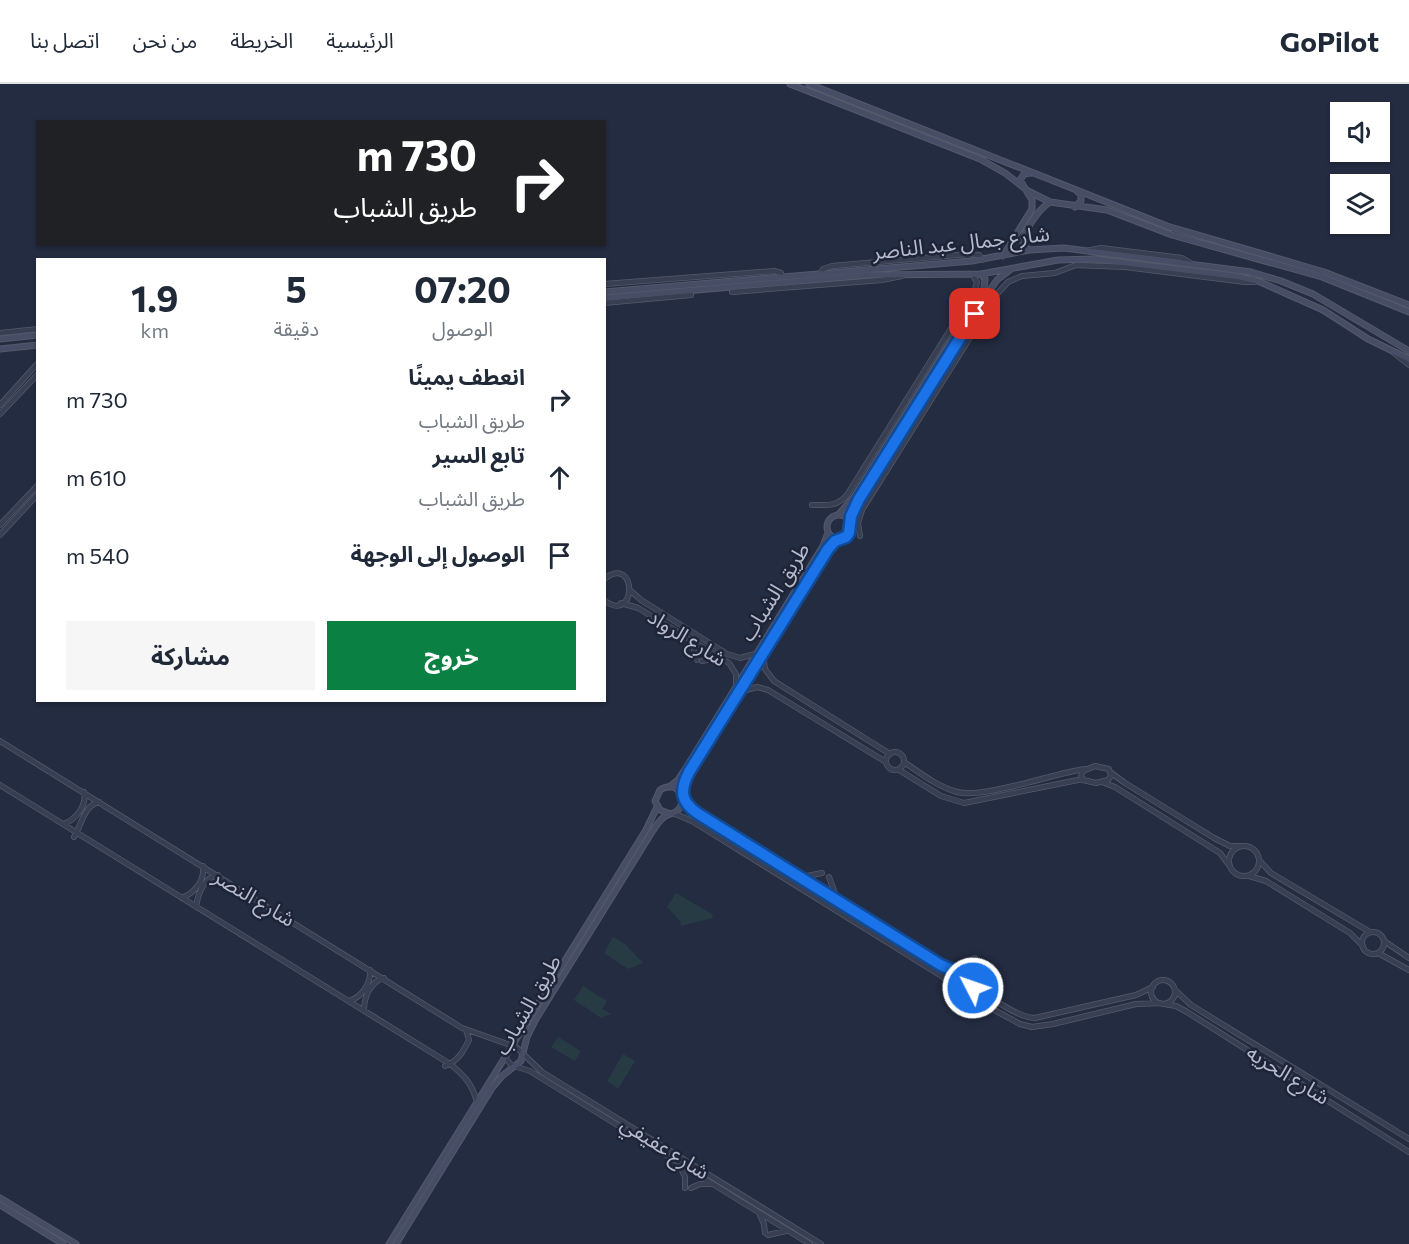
<!DOCTYPE html>
<html lang="ar">
<meta charset="utf-8">
<style>
:root{--surface:#fff;--page:#f6f6f7;--text:#1f2937;--muted:#747a83;--line:#e0e1e3;--accent:#0b8043}
body{margin:0;font-family:Commissioner,"Noto Sans Arabic",sans-serif;background:var(--page);color:var(--text);direction:rtl;height:100vh;display:flex;flex-direction:column;font-size:22px;white-space:nowrap}
*{box-sizing:border-box;margin:0}
p{font-size:20px;color:var(--muted)}
.icon{flex:none;width:33px;height:33px;fill:none;stroke:currentColor;stroke-width:2;stroke-linecap:round;stroke-linejoin:round}
.map{position:relative;flex:1;overflow:hidden;direction:ltr}
.drawer{position:absolute;left:36px;top:174px;width:570px;height:444px;display:flex;flex-direction:column;background:var(--surface);border-radius:0px;box-shadow:0 2px 4px #0004;direction:rtl}
.drawer>*{flex:none}
.banner{position:absolute;left:36px;top:36px;width:570px;height:126px;border-radius:0px;box-shadow:0 2px 4px #0004;direction:rtl;background:#202124;color:#fff;overflow:hidden}
.fabs{position:absolute;left:1330px;top:18px;display:grid;gap:12px}
.fabs a{display:grid;place-items:center;width:60px;height:60px;border-radius:0px;background:var(--surface);box-shadow:0 2px 4px #0004;font-size:30px}
.pin{position:absolute;display:grid;place-items:center;width:51px;height:51px;color:#fff;margin:-26px;border-radius:12px;box-shadow:0 3px 9px #0006}
.me{position:absolute;width:66px;margin:-33px;rotate:311deg;stroke-linejoin:round;filter:drop-shadow(0 0 4px #0008)}
.turn{display:flex;align-items:center;gap:21px;height:126px;padding:0 30px;font-size:27px}
.turn .icon{width:78px;height:78px;stroke-width:2.5}
.turn b{display:block;font-size:42px;line-height:51px}
.eta{display:flex;justify-content:space-evenly;align-items:center;height:102px;text-align:center}
.eta b{font-size:36px;font-weight:700;line-height:42px}
.action{display:flex;gap:12px;margin-top:auto;padding:12px 30px}
.action a{flex:1;height:69px;border-radius:0px;background:var(--accent);color:#fff;font-size:24px;font-weight:700;line-height:69px;text-align:center}
.action a+a{background:var(--page);color:var(--text)}
ul{padding:0;list-style:none}
li{display:flex;align-items:center;gap:18px;height:78px;padding:0 30px}
li div{flex:1}
li b{display:block;font-size:22px}
li em{font-style:normal}
header{display:flex;align-items:center;gap:36px;box-sizing:border-box;height:84px;padding:0 30px;background:var(--surface);border-bottom:2px solid var(--line)}
header strong{font-size:28px}
nav{display:flex;gap:33px;margin-inline-start:auto;font-size:21px}
.map>svg:first-child{display:block}
.park{fill:#263b43}
.lines{fill:none;stroke-linecap:round;stroke-linejoin:round}
.tertiary-casing{stroke:#545a6c;stroke-width:6}
.secondary-casing{stroke:#545a6c;stroke-width:7}
.tertiary{stroke:#393f52;stroke-width:4.5}
.secondary{stroke:#474d65;stroke-width:5}
.route-casing{stroke:#114b97;stroke-width:15}
.route{stroke:#1a73e8;stroke-width:10}
.labels{text-anchor:middle;stroke-width:5;stroke-linejoin:round;paint-order:stroke}
.street-label{font-size:21px;fill:#b6bbcc;stroke:#1e2437}
</style>
<header>
<strong>GoPilot</strong>
<nav><a>الرئيسية</a><a>الخريطة</a><a>من نحن</a><a>اتصل بنا</a></nav>
</header>
<div class="map">
<svg width="1409" height="1160" viewBox="0 0 1409 1160">
<rect width="100%" height="100%" fill="#242c42"/>
<path class="park" d="M676 809 712 830 713 834 681 842 680 837 667 823Z
M613 853 625 860 643 879 628 885 604 869Z
M583 902 607 917 602 925 611 930 601 934 574 916Z
M558 953 581 967 575 977 551 963Z
M623 970 635 977 618 1005 607 997Z"/>
<g class="lines">
<defs>
<path id="tertiary" d="M1086 167 1101 164 1182 174 1194 181
M820 190 823 185 832 182 968 170 979 171 983 176
M604 200 774 187 781 189 782 193
M732 208 882 196 902 192
M604 219 691 211
M0 249 38 245
M1394 269 1409 281
M0 321 38 279
M0 330 38 290
M812 421C826 421 837 423 847 411L975 206 977 198 972 190
M0 441 38 401
M0 451 38 410
M860 452 858 439 862 426 998 209 1008 198 1022 192 1055 189 1076 181 1125 183 1245 198H1255
M604 495C638 469 637 542 604 516
M631 507 641 516 727 570 740 574 755 570
M621 519 638 524 729 579 736 590V603
M691 556 697 576
M763 569 765 585 774 597 890 670
M702 577 719 573
M739 608 757 603 768 606 886 678
M0 657 462 944 516 963 542 988 821 1160
M886 677a9 9 0 1 1 18 0a9 9 0 1 1-18 0Z
M904 678C920 689 938 703 957 708 984 715 1054 689 1085 685
M1095 682 1109 685 1111 692 1108 696 1096 699 1083 696 1081 692 1083 687Z
M899 686 941 712 964 719 1083 695
M1110 688 1125 699 1214 754 1230 762H1239
M1102 698 1115 703 1220 769 1229 781
M0 701 450 980C465 992 472 1000 477 1018
M682 713 697 729 939 880 961 890
M673 729 692 737 940 891 954 902
M64 740C76 735 87 722 84 708
M74 753C82 741 83 722 99 718
M1229 777a15 15 0 1 1 30 0a15 15 0 1 1-30 0Z
M1260 777 1271 789 1370 848
M1249 792 1266 797 1350 849 1363 862
M802 793 822 789
M829 793 837 815
M182 814C194 809 205 797 203 782
M196 823C198 810 203 794 218 791
M1362 859a11 11 0 1 1 22 0a11 11 0 1 1-22 0Z
M1384 857 1409 874
M1378 869 1409 886
M980 881 982 898 985 908
M950 885 975 874
M954 900a10 10 0 1 1 20 0a10 10 0 1 1-20 0Z
M1151 908a12 12 0 1 1 24 0a12 12 0 1 1-24 0Z
M973 897C985 911 1016 933 1035 934L1136 911 1153 903
M1175 906 1191 921 1409 1055
M965 910 1020 940 1032 943 1053 940 1136 920 1160 919
M349 917C362 913 371 900 370 886
M1164 920 1176 922 1187 928 1409 1068
M364 926C364 913 370 898 384 894
M505 973 511 981 530 987 810 1160
M445 982C458 977 463 968 469 956L466 946
M679 1080 685 1093V1104
M691 1104 700 1100H711
M760 1131 764 1140 765 1149
M768 1151 786 1147"/>
<path id="secondary" d="M790 0 980 75 1005 89 1028 107 1050 118 1107 126 1172 151 1322 193 1409 228
M809 0 1167 142 1324 188 1409 221
M1075 123 1081 117V111L1077 107
M1029 166 1023 161C1021 149 1040 124 1050 118
M1003 172 1032 125V116L1020 96 1024 90 1030 89
M604 208 972 177 1029 166 1064 164 1251 188 1281 197 1313 210 1409 267
M604 214 869 191 981 190 1058 176 1094 175 1235 192 1258 197 1323 226 1368 255 1409 275
M0 255 38 251
M0 265 38 261
M838 431 854 413 984 204 985 195 981 190
M827 443a12 12 0 1 1 24 0a12 12 0 1 1-24 0Z
M850 439 859 415 987 210 997 196 1010 186
M669 703 678 696 686 684 823 462 828 449
M681 709 689 688 828 465 839 455
M0 1114 76 1160
M0 1121 63 1160
M389 1160 646 746 657 723
M396 1160 492 1004 502 992 521 977 527 953 536 935 652 748C655 743 659 737 664 733 668 730 673 730 677 727 685 720 683 707 673 703 668 702 664 703 660 706L655 717 660 726 670 730"/>
</defs>
<use href="#tertiary" class="tertiary-casing"/>
<use href="#secondary" class="secondary-casing"/>
<use href="#tertiary" class="tertiary"/>
<use href="#secondary" class="secondary"/>
</g>
<g class="lines">
<defs>
<path id="route" d="M973 904V897C968 889 949 886 939 880L697 729C680 717 680 706 689 688L828 465 835 457 846 453 849 449 851 432 859 415 975 230"/>
</defs>
<use href="#route" class="route-casing"/>
<use href="#route" class="route"/>
</g>
<g class="labels">
<g class="street-label">
<text transform="translate(961 159) rotate(-6)" y="7">شارع جمال عبد الناصر</text>
<text transform="translate(775 508) rotate(-58)" y="7">طريق الشباب</text>
<text transform="translate(687 554) rotate(32)" y="7">شارع الرواد</text>
<text transform="translate(254 814) rotate(31)" y="7">شارع النصر</text>
<text transform="translate(528 921) rotate(-60)" y="7">طريق الشباب</text>
<text transform="translate(1288 991) rotate(32)" y="7">شارع الحريه</text>
<text transform="translate(665 1064) rotate(32)" y="7">شارع عفيفي</text>
</g>
</g>
</svg>
<div class="fabs">
<a><svg class="icon" aria-label="sound" viewBox="0 0 24 24"><path d="M4 9h4l5-4v14l-5-4H4zM17 9q2 3 0 6"/></svg></a>
<a><svg class="icon" aria-label="layers" viewBox="0 0 24 24"><path d="M12 4l9 5-9 5-9-5zM3 14l9 5 9-5"/></svg></a>
</div>
<div class="pin" style="left:975px;top:230px;background:#d93025"><svg class="icon" aria-label="arrive" viewBox="0 0 24 24"><path d="M6 21V4h12l-3 4 3 4H6"/></svg></div>
<svg class="me" style="left:973px;top:904px" viewBox="-20 -20 40 40"><circle r="17" fill="#1a73e8" stroke="#fff" stroke-width="3"/><path d="M0-11L8 9 0 5-8 9z" fill="#fff"/></svg>
<div class="banner">
<div class="turn"><svg class="icon" aria-label="right" viewBox="0 0 24 24"><path d="M7 20v-9h11M14 6l5 5-5 5"/></svg><div><b>730 m</b>طريق الشباب</div></div>
</div>
<section class="drawer">
<div class="eta">
<div><b>07:20</b><p>الوصول</p></div>
<div><b>5</b><p>دقيقة</p></div>
<div><b>1.9</b><p>km</p></div>
</div>
<ul>
<li><svg class="icon" aria-label="right" viewBox="0 0 24 24"><path d="M7 20v-9h11M14 6l5 5-5 5"/></svg><div><b>انعطف يمينًا</b><p>طريق الشباب</p></div><em>730 m</em></li>
<li><svg class="icon" aria-label="ahead" viewBox="0 0 24 24"><path d="M12 20V5M6 11l6-6 6 6"/></svg><div><b>تابع السير</b><p>طريق الشباب</p></div><em>610 m</em></li>
<li><svg class="icon" aria-label="arrive" viewBox="0 0 24 24"><path d="M6 21V4h12l-3 4 3 4H6"/></svg><div><b>الوصول إلى الوجهة</b></div><em>540 m</em></li>
</ul>
<div class="action"><a>خروج</a><a>مشاركة</a></div>
</section>
</div>
